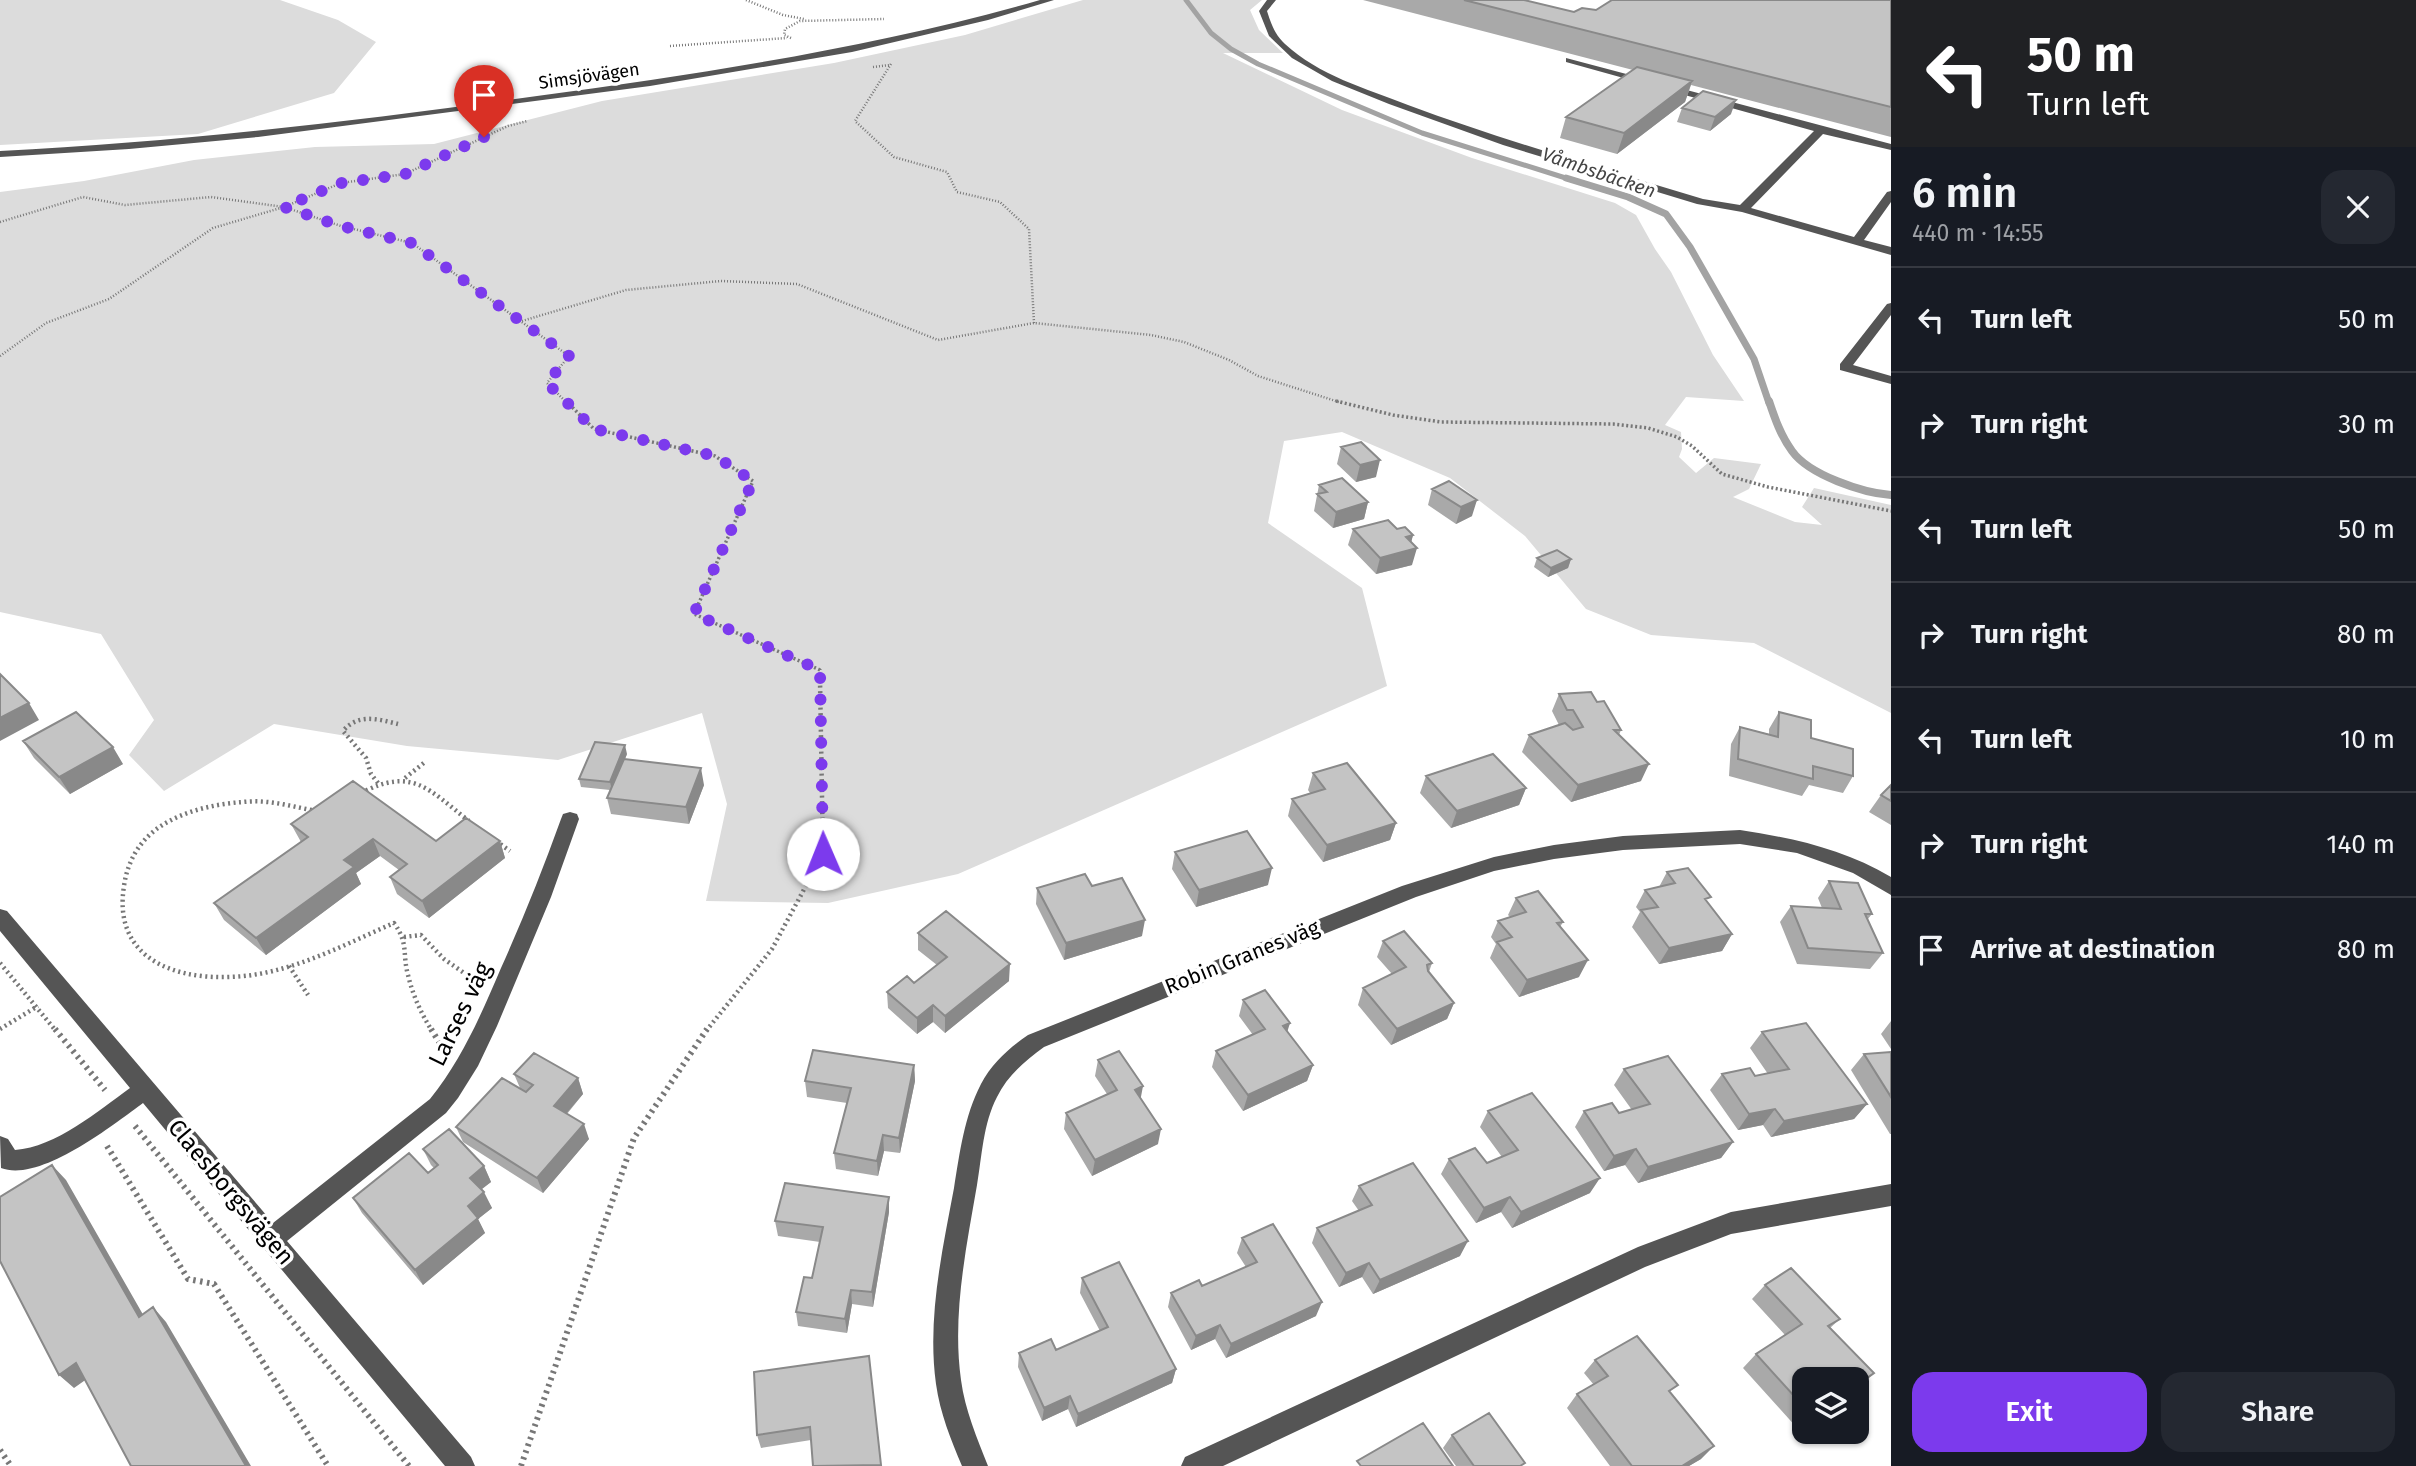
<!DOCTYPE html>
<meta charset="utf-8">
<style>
:root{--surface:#171b24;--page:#242831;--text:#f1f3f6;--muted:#9ea1a6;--line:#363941;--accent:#7c3aed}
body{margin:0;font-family:"Fira Sans",sans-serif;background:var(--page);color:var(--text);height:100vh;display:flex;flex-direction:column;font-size:26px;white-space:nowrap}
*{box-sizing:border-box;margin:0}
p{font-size:23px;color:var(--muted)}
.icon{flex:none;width:38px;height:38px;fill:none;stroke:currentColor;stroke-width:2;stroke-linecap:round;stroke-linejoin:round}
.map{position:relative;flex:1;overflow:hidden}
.side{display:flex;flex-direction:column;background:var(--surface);width:525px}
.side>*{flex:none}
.hud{background:#202124;color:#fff;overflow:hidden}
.controls{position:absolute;left:1792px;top:1367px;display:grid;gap:14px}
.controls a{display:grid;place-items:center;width:77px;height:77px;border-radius:14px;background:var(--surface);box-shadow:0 2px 5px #0004;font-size:35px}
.pin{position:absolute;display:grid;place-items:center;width:60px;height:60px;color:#fff;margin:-72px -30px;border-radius:50% 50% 50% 0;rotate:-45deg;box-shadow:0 0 7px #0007}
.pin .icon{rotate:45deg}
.me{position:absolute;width:77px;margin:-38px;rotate:359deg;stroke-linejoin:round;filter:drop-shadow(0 0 5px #0008)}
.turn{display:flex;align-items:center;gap:24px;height:147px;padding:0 21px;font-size:32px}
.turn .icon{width:91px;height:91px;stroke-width:2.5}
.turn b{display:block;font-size:49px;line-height:60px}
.round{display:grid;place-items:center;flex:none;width:74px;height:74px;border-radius:21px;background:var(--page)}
.head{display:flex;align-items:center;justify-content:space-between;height:119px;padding:0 21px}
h1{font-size:42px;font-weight:600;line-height:52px}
.primary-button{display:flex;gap:14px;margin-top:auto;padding:14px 21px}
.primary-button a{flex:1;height:80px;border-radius:21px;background:var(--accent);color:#fff;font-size:28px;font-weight:600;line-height:80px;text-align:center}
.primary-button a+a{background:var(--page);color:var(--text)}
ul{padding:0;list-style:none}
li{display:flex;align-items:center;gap:21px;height:105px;padding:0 21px;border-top:2px solid var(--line)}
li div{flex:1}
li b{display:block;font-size:26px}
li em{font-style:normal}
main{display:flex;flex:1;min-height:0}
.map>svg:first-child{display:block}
.green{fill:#dcdcdc}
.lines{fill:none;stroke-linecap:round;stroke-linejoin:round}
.stream-far2{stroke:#a3a3a3;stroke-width:5}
.stream-far1{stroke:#a3a3a3;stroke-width:7}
.stream{stroke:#a3a3a3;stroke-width:8}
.path-far3{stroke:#777;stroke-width:2.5;stroke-dasharray:1 2;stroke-linecap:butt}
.path-far2{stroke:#777;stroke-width:3.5;stroke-dasharray:2 2.5;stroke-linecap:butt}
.path-far1{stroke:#777;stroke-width:4.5;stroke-dasharray:2 3.5;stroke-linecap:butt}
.path{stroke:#777;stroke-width:6;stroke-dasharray:2.5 4.5;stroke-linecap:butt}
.minor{fill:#555;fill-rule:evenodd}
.wall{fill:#a9a9a9}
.shaded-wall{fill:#898989}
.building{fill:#c4c4c4;stroke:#898989;stroke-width:2}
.route{stroke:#7c3aed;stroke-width:12;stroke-dasharray:0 21.6}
.labels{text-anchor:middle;stroke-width:7;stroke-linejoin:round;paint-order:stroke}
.far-street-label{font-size:18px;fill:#000;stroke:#fff}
.far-water-label{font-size:19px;font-style:italic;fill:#444;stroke:#fff}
.street-label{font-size:21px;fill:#000;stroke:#fff}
.near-street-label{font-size:24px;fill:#000;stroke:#fff}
</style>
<main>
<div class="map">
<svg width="1891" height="1466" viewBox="0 0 1891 1466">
<rect width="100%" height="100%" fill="#fff"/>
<path class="green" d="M0 0H280L338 20 376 42 334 93 198 134 0 145Z
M1083 0H1262L1250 10 1259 30 1283 53H1223L1342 110 1472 158 1615 203 1636 215 1655 249 1671 272 1713 355 1744 401 1686 397 1665 425 1681 432 1682 449 1679 457 1696 473 1714 458 1761 464 1749 489 1733 497 1795 522 1822 525 1802 507 1814 488 1891 505V713L1754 643 1651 635 1586 609 1525 536 1450 478 1342 432 1284 441 1268 523 1362 588 1387 686 958 874 828 903 706 901 727 804 702 713 558 760 407 746 274 724 164 791 129 755 154 720 101 634 0 612V192L84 181 194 160 315 147 434 144 602 101 834 63 965 35Z"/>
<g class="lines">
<path class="stream-far2" d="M1186 0 1211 33 1231 49 1258 64 1422 133 1572 180"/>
<path class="stream-far1" d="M1566 178 1628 197 1666 214 1690 247 1754 359 1769 403"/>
<path class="stream" d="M1769 401C1775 419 1781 436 1792 451 1809 475 1863 493 1891 495"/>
<path class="path-far3" d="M746 0 783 15 804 19
M791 38 784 35 785 29 800 21 884 19
M670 46 787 38
M891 64 855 121 894 157 947 172 957 192 1000 202 1029 229 1034 323
M873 67 890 65
M0 222 83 197 125 205 211 197 284 207 341 226 412 243 569 356 547 383 567 403
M522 321 626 290 721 281 797 284 938 340 1034 323 1151 335 1184 342 1229 360 1258 376 1342 403
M0 356 46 323 109 299 213 228 284 207 341 183 405 174 508 126 527 121"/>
<path class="path-far2" d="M566 401 594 429 715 456 753 481 694 614 820 670V682
M1336 401 1393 415 1441 422 1613 424 1648 428 1677 437 1692 446 1722 474 1768 487 1891 511"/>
<path class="path-far1" d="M405 778 425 762
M378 783 371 774 366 758 343 731C358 713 378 719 398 724
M361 793C413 766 429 790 469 821
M317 811C293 807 269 799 243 802 213 804 178 812 154 831 137 845 127 864 124 886 113 955 169 979 228 977 287 976 341 946 394 923 409 944 402 953 408 975 413 996 421 1013 432 1031
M496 841 510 851
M404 937 421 935 444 959 477 982
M0 963 56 1031
M289 966 308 995
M0 1029 38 1006
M706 1031 772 949 823 854 820 680"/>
<path class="path" d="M55 1029 105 1090
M431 1029 444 1050
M135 1126 409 1466
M107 1146 188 1279 214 1284 328 1466
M0 1450 11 1466
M521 1466 634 1138 707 1029"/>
<path class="minor" d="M1040 0H1054L988 20 852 52 650 86 258 137 129 149 0 157V151C180 142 358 121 537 96 707 73 875 47 1040 0Z
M1267 0H1276L1267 11C1271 24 1275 35 1285 44 1318 75 1367 89 1408 105 1505 141 1604 169 1703 199L1740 205 1814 131 1566 62V58L1891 144V150L1823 134 1751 208 1854 237 1887 192 1891 191V202L1864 240 1891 247V255L1742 212 1697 204 1503 145 1389 104 1332 81 1292 58 1269 36 1259 11Z
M1891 303V315L1853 365 1891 376V384L1840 370V364L1887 304Z
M570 812 577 814 579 819 551 897 497 1026 478 1066 458 1098 446 1113 287 1241 471 1457 475 1466H445L143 1103C113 1125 40 1183 1 1168L0 1136 8 1139 15 1150C56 1147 98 1111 130 1088L0 931V909L7 911 273 1223 430 1099C462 1059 481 1015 501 968 523 919 543 869 561 819L563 814Z
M1740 830C1793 838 1844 849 1891 877V895L1853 873 1797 853 1740 844 1623 850 1554 859 1494 871 1416 897 1044 1047C1025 1061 1007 1076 997 1097 983 1124 982 1156 977 1185 966 1249 952 1315 961 1380 965 1410 977 1438 988 1466H962C951 1440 940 1413 936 1384 927 1319 942 1252 954 1188 960 1152 964 1117 981 1084 992 1063 1009 1048 1028 1035L1402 886 1494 857 1554 845 1623 836Z
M1891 1184V1206L1731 1234 1645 1267 1223 1466H1181L1185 1457 1638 1247 1731 1212Z"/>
</g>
<path class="wall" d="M1363 0H1524L1574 12 1891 0V137L1691 85 1685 102 1617 154 1560 138 1566 117 1633 70Z
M1682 108 1731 114 1710 131 1677 122Z
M1341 447 1376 477 1356 482 1337 464Z
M1449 481 1472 516 1456 524 1428 505 1432 489Z
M1319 485 1368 502 1364 519 1333 528 1314 511Z
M1353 529H1397L1413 535 1411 543 1412 565 1376 574 1348 545Z
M1537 558 1571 559 1568 568 1548 577 1534 567Z
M1559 694 1597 702 1621 730 1619 735 1641 781 1571 802 1522 752 1529 735 1559 725 1552 711Z
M1779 712 1811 738 1853 776 1843 793 1809 785 1802 796 1729 776 1731 744 1740 727 1769 734V729Z
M23 741 123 764 70 794 34 758Z
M627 754 625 759 704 785 689 824 611 814 607 798 610 790 581 787 579 779Z
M1313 773 1396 823 1390 840 1323 862 1288 816 1292 799 1310 793 1308 790Z
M1426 776 1526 788 1519 805 1451 828 1420 793Z
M1891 785V825L1869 812 1881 795Z
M291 824 436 841H500L505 858 429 918 397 894 390 877 399 870 380 856 356 873 361 884 266 955 224 920 214 903 301 842Z
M1175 852 1268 885 1196 907 1172 869Z
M1667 872 1708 903 1732 934 1722 951 1659 964 1632 927 1640 912 1636 907 1645 890 1659 887Z
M1829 881 1872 914 1867 920 1883 953 1870 969 1797 964 1780 922 1791 906 1822 908 1818 898Z
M1092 886 1142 936 1064 960 1036 904 1037 888Z
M1516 898 1563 922 1560 927 1579 977 1519 997 1490 958 1496 944 1491 937 1498 921 1510 917 1508 915Z
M918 933 1009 981 945 1033 933 1022 917 1034 888 1008 887 992 914 983 937 965 918 950Z
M1383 941 1432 963 1429 972 1454 1003 1447 1019 1391 1045 1358 1005 1363 988 1392 974 1377 957Z
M1243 1000 1287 1032 1313 1065 1307 1081 1243 1111 1212 1067 1216 1051 1253 1035 1239 1016Z
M1891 1021V1049L1881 1034Z
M1762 1032 1867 1104 1854 1119 1771 1137 1763 1125 1738 1130 1710 1090 1722 1074 1755 1076 1768 1074 1750 1048Z
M1891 1052V1134H1890L1851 1070 1864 1054Z
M1098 1060 1141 1098 1158 1144 1092 1176 1064 1129 1066 1113 1107 1094 1095 1076Z
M914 1065 915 1081 900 1153 884 1151 878 1176 836 1169 834 1153 847 1103 807 1097 805 1081Z
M1624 1069 1733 1142 1721 1158 1638 1183 1625 1165 1604 1171 1575 1127 1584 1111 1619 1113 1632 1110 1614 1085Z
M514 1074 578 1078 583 1094 567 1114 589 1139 543 1193 463 1142 456 1127 520 1088Z
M1488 1111 1590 1193 1512 1228 1501 1212 1476 1223 1441 1174 1449 1159 1487 1163 1502 1157 1480 1127Z
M423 1149 484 1166 491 1182 481 1189 492 1208 478 1219 485 1233 423 1285 362 1213 353 1198 428 1173 434 1168 431 1165Z
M1359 1186 1460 1256 1373 1294 1362 1277 1339 1287 1312 1243 1317 1228 1359 1211 1352 1201Z
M889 1212 873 1307 852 1304 847 1333 798 1326 796 1312 812 1278 820 1242 778 1236 775 1221Z
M1242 1238 1316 1316 1226 1358 1215 1339 1191 1350 1168 1307 1171 1293 1202 1286 1246 1267 1237 1253Z
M1082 1278 1176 1369 1172 1383 1076 1427 1068 1409 1042 1421 1018 1367 1019 1353 1056 1350 1100 1331 1080 1293Z
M1765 1285 1840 1319 1830 1328 1874 1373 1857 1388V1379H1804V1425L1798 1429 1743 1368 1756 1354 1785 1335 1752 1299Z
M869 1356 881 1466H813L811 1440 761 1448 757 1435Z
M1595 1360 1670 1393 1701 1459 1689 1466H1610L1567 1408 1577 1394 1594 1385 1584 1373Z
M1452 1435 1522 1466H1456L1443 1448Z"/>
<path class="shaded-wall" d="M1692 81 1685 102 1617 154 1624 133Z
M1736 100 1731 114 1710 131 1715 117Z
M1380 460 1376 477 1356 482 1360 465Z
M1477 500 1472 516 1456 524 1461 507Z
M1368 502 1364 519 1333 528 1336 512Z
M1413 535 1409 550 1417 548 1412 565 1376 574 1380 558 1406 537Z
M1571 559 1568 568 1548 577 1551 568Z
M29 703 39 720 0 741V718Z
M625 745 627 754 612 790 610 782Z
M113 747 123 764 70 794 59 777Z
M1649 764 1641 781 1571 802 1578 785Z
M701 768 704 785 689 824 686 807Z
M1526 788 1519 805 1451 828 1457 811Z
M1396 823 1390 840 1323 862 1327 845Z
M373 839 380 856 356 873 361 884 266 955 256 938 344 860Z
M500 841 505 858 429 918 422 901Z
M1272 868 1268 885 1196 907 1199 890Z
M1145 920 1142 936 1064 960 1066 943Z
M1732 934 1722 951 1659 964 1669 948Z
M1588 960 1579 977 1519 997 1527 980Z
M1010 964 1009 981 945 1033V1016Z
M1454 1003 1447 1019 1391 1045 1397 1029Z
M933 1005V1022L917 1034V1018Z
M1290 1023 1285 1039 1283 1026Z
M914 1065 915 1081 900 1153 899 1138Z
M1313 1065 1307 1081 1243 1111 1248 1095Z
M578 1078 583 1094 559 1122 554 1106Z
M1143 1086 1140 1102 1135 1090Z
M1867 1104 1854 1119 1771 1137 1784 1121Z
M1775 1109 1763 1125 1738 1130 1749 1114Z
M584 1124 589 1139 543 1193 537 1178Z
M1161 1129 1158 1144 1092 1176 1095 1160Z
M883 1135 884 1151 878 1176 877 1161Z
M1733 1142 1721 1158 1638 1183 1648 1167Z
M1636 1149 1625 1165 1604 1171 1614 1156Z
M52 1165 66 1180 153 1332 139 1317Z
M484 1166 491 1182 477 1193 470 1178Z
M1600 1178 1590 1193 1512 1228 1521 1212Z
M484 1192 492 1208 478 1219 485 1233 423 1285 415 1270 468 1206Z
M889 1197V1212L873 1307 872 1292Z
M1510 1197 1501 1212 1476 1223 1484 1208Z
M1468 1241 1460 1256 1373 1294 1380 1280Z
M1369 1263 1362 1277 1339 1287 1346 1273Z
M851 1290 852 1304 847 1333 845 1319Z
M1322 1302 1316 1316 1226 1358 1231 1344Z
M153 1307 166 1322 251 1466H246Z
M1220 1325 1215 1339 1191 1350 1196 1336Z
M76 1363 91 1376 74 1388 59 1375Z
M1176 1369 1172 1383 1076 1427 1078 1414Z
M1874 1373 1858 1387 1857 1388V1385Z
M1070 1396 1068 1409 1042 1421 1044 1408Z
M1714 1446 1701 1459 1689 1466H1682Z"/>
<path class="building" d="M1464 0H1524L1574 12 1582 8 1596 10 1612 0H1891V107Z
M1637 67 1692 81 1624 133 1566 117Z
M1703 91 1736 100 1715 117 1682 108Z
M1361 442 1380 460 1360 465 1341 447Z
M1342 478 1368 502 1336 512 1317 494 1327 492 1319 485Z
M1449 481 1477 500 1461 507 1432 489Z
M1388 520 1397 529 1405 527 1413 535 1406 537 1417 548 1380 558 1353 529Z
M1557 550 1571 559 1551 568 1537 558Z
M0 674 29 703 0 718Z
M1591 692 1597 702 1604 701 1621 730H1614L1649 764 1578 785 1529 735 1565 723 1573 730 1583 727 1573 710H1567L1559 694Z
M76 712 113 747 59 777 23 741Z
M1779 712 1811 720V738L1853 749V776L1813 766V779L1738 759 1740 727 1778 737Z
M595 742 625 745 610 782 579 779Z
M1493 754 1526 788 1457 811 1426 776Z
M624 759 701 768 686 807 607 798Z
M1347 763 1396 823 1327 845 1292 799 1325 789 1313 773Z
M353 781 436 841 466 818 500 841 422 901 390 877 407 864 373 839 344 860 354 867 256 938 214 903 308 837 291 824Z
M1891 785V801L1881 795Z
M1247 831 1272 868 1199 890 1175 852Z
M1688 868 1711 897 1705 899 1732 934 1669 948 1641 910 1658 907 1645 890 1675 883 1667 872Z
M1085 874 1092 886 1122 878 1145 920 1066 943 1037 888Z
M1829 881 1858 883 1872 914H1865L1883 953 1808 948 1791 906 1841 909Z
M1538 891 1563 922 1557 923 1588 960 1527 980 1497 942 1512 937 1498 921 1526 912 1516 898Z
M946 911 1010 964 945 1016 933 1005 917 1018 887 992 907 976 914 983 947 957 918 933Z
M1404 931 1432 963 1427 965 1428 971 1454 1003 1397 1029 1363 988 1406 967 1383 941Z
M1265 990 1290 1023 1283 1026 1313 1065 1248 1095 1216 1051 1265 1029 1243 1000Z
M1806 1023 1867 1104 1784 1121 1775 1109 1749 1114 1722 1074 1750 1068 1755 1076 1789 1069 1762 1032Z
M813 1050 914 1065 899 1138 883 1135 877 1161 834 1153 851 1088 805 1081Z
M1119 1051 1143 1086 1135 1090 1161 1129 1095 1160 1066 1113 1117 1090 1098 1060Z
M1891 1052V1097L1864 1054Z
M534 1053 578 1078 554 1106 584 1124 537 1178 456 1127 502 1078 526 1092 533 1085 514 1074Z
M1668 1056 1733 1142 1648 1167 1636 1149 1614 1156 1584 1111 1612 1103 1619 1113 1650 1104 1624 1069Z
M1532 1093 1600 1178 1521 1212 1510 1197 1484 1208 1449 1159 1475 1148 1487 1163 1518 1150 1488 1111Z
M449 1129 484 1166 470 1178 484 1192 468 1206 478 1218 415 1270 353 1198 409 1153 428 1173 438 1165 423 1149Z
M1413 1163 1468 1241 1380 1280 1369 1263 1346 1273 1317 1228 1372 1205 1359 1186Z
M52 1165 139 1317 153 1307 246 1466H131L76 1363 59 1375 0 1261V1197Z
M785 1183 889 1197 872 1292 851 1290 845 1319 796 1312 804 1277 812 1278 823 1227 775 1221Z
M1273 1224 1322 1302 1231 1344 1220 1325 1196 1336 1171 1293 1199 1280 1202 1286 1257 1262 1242 1238Z
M1119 1262 1176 1369 1078 1414 1070 1396 1044 1408 1019 1353 1051 1339 1056 1350 1108 1327 1082 1278Z
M1791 1268 1840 1319 1828 1326 1874 1373 1857 1385V1379H1804V1407L1756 1354 1802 1324 1765 1285Z
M1637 1336 1678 1385 1669 1391 1714 1446 1682 1466H1632L1577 1394 1608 1376 1595 1360Z
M869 1356 881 1465 813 1466 810 1427 757 1435 754 1372Z
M1489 1413 1525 1463 1520 1466H1474L1452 1435Z
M1423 1423 1453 1466H1361L1357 1461Z"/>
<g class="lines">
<path class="route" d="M484 137 405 174 341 183 284 207 341 226 412 243 569 356 547 383 594 429 715 456 753 481 694 614 820 670 823 854"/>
</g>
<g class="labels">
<g class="far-street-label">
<text transform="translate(589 76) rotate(-8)" y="6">Simsjövägen</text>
</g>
<g class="far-water-label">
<text transform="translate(1599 172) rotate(19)" y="7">Våmbsbäcken</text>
</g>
<g class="street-label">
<text transform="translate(1242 957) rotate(-22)" y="7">Robin Granes väg</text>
</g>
<g class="near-street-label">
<text transform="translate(460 1014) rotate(-64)" y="8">Larses väg</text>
<text transform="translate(231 1192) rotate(50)" y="8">Claesborgsvägen</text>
</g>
</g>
</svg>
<div class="controls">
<a><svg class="icon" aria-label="layers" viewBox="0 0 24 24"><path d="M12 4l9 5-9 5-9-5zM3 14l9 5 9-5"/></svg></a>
</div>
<div class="pin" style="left:484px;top:137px;background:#d93025"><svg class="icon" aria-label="arrive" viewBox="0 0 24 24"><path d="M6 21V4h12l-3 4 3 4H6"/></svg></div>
<svg class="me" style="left:823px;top:854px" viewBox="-20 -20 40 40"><circle r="19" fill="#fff"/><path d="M0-13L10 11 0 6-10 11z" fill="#7c3aed"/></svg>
</div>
<section class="side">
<div class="hud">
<div class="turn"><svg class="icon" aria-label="left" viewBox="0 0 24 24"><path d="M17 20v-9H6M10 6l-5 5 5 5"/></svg><div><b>50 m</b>Turn left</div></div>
</div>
<div class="head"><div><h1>6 min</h1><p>440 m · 14:55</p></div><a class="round"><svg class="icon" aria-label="close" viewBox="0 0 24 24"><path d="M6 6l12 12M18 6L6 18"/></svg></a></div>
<ul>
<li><svg class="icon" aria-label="left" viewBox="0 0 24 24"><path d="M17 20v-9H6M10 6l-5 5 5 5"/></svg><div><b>Turn left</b></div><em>50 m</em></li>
<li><svg class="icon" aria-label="right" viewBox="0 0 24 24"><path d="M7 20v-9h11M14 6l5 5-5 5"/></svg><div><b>Turn right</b></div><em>30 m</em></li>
<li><svg class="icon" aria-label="left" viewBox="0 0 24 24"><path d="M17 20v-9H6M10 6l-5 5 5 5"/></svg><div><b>Turn left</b></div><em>50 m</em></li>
<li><svg class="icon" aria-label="right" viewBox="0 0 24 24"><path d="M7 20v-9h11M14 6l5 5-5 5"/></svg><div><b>Turn right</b></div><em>80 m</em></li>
<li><svg class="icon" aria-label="left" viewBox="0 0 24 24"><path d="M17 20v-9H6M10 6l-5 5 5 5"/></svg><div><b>Turn left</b></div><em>10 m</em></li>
<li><svg class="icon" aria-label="right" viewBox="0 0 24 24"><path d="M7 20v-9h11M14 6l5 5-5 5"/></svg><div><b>Turn right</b></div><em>140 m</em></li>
<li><svg class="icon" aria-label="arrive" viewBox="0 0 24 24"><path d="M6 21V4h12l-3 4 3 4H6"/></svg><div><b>Arrive at destination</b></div><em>80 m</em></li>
</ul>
<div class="primary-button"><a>Exit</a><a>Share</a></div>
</section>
</main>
